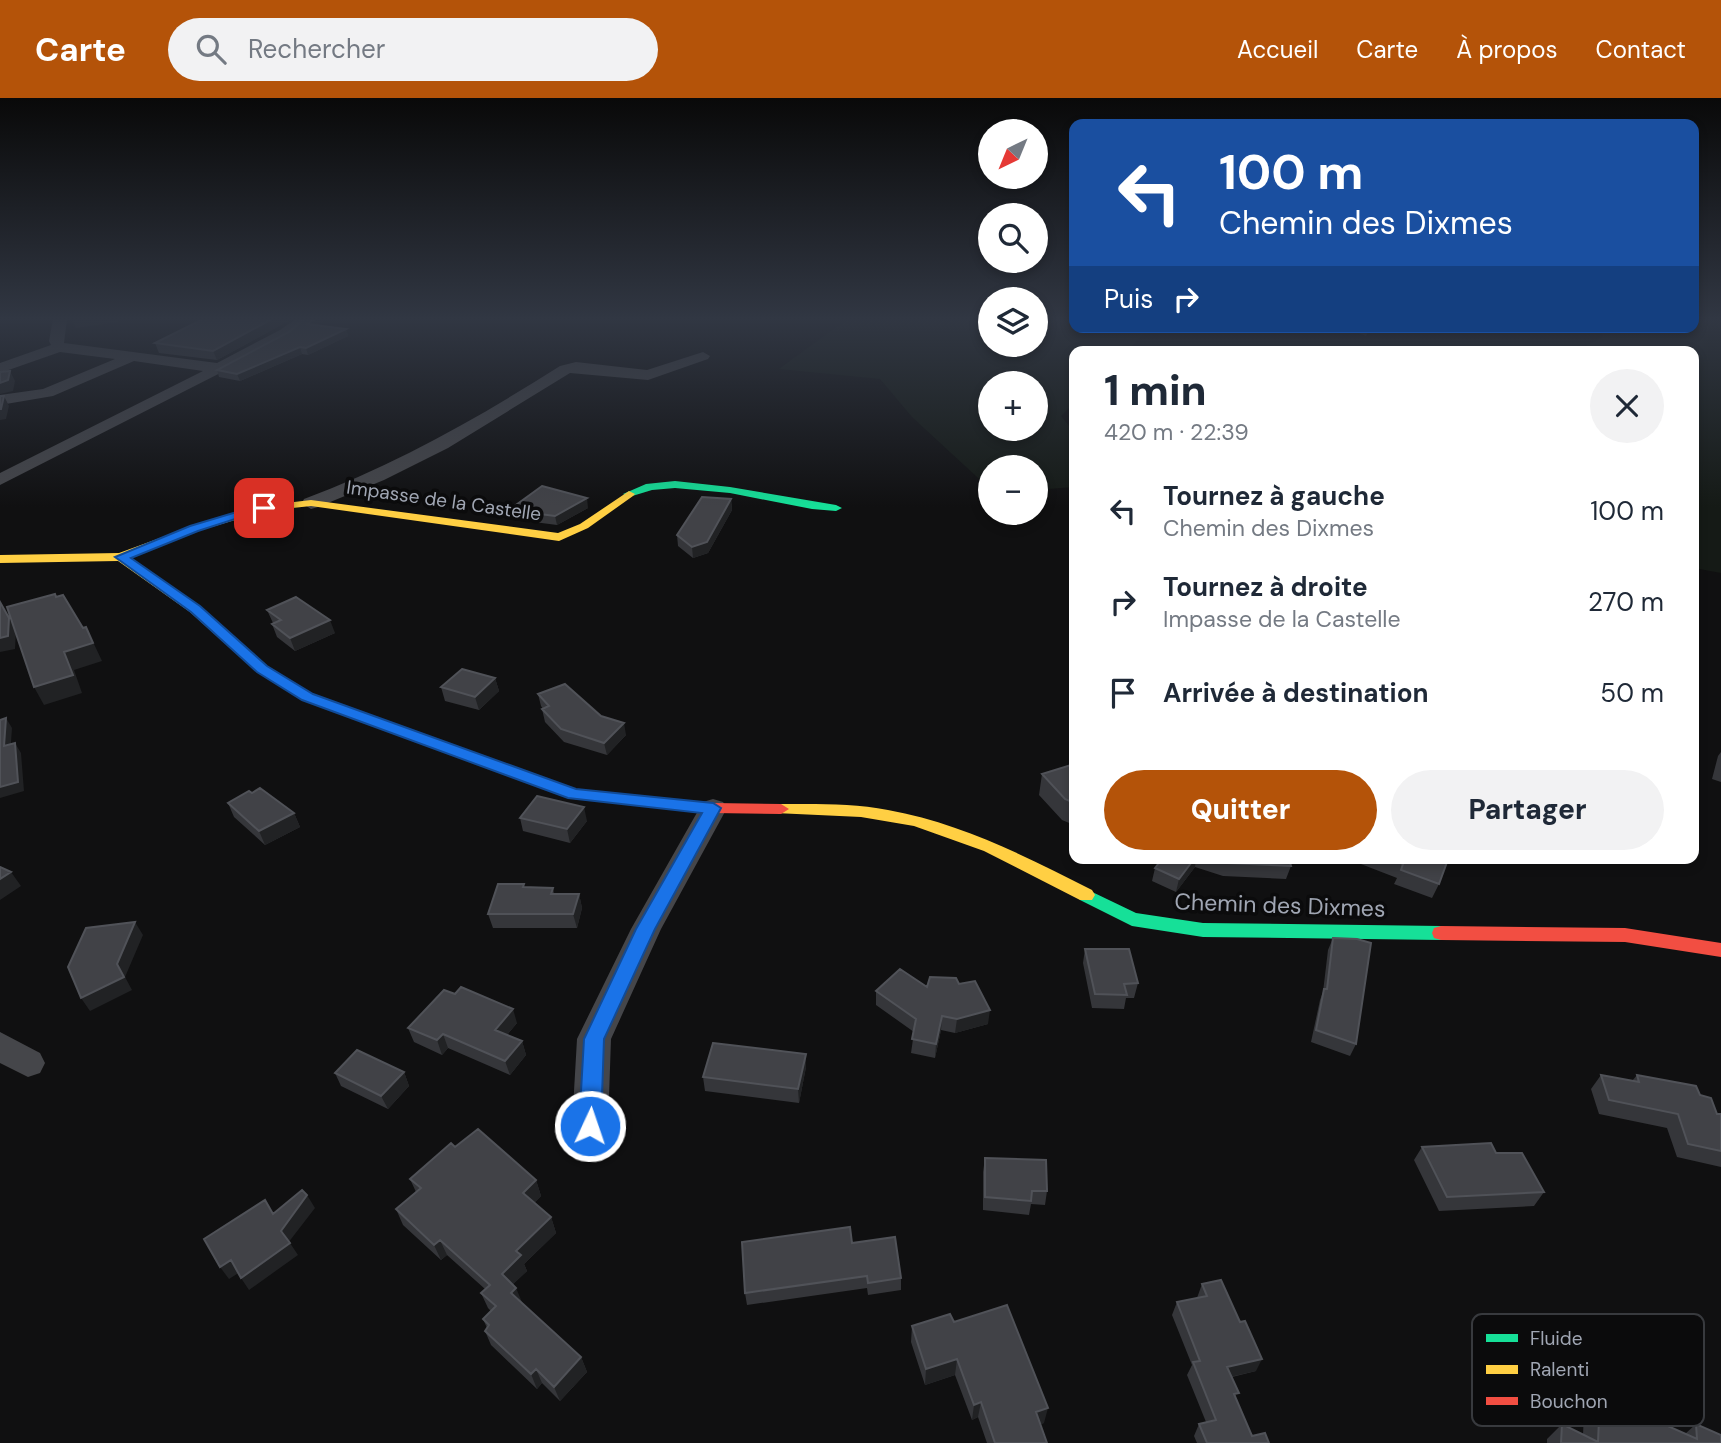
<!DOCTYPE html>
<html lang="fr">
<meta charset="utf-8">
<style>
:root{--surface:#fff;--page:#f2f2f3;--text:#1f2937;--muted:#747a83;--accent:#b45309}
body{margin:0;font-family:"DM Sans",sans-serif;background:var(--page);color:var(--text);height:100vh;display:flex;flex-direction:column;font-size:26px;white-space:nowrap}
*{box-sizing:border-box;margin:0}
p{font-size:23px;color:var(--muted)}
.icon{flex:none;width:38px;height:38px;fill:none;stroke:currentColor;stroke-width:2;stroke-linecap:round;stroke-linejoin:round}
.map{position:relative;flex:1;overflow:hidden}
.side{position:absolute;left:1069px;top:248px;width:630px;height:518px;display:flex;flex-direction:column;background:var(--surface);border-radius:14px;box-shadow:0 4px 10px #0003}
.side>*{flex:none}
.top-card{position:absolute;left:1069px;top:21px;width:630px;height:214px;border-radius:14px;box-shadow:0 4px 10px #0003;background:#1a4fa0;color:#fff;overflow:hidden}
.needle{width:46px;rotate:223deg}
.controls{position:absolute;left:978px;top:21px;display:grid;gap:14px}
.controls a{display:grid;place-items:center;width:70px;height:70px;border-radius:50%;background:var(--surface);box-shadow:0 4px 10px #0003;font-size:35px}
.pin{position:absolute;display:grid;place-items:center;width:60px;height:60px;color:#fff;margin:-30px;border-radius:14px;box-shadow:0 4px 10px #0006}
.me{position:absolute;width:77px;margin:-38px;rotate:3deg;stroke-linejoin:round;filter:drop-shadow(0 0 5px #0008)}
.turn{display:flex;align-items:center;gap:24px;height:147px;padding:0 35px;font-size:32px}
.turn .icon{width:91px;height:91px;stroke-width:2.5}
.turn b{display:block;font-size:49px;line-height:60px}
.then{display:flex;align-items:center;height:66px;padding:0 35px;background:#0003;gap:14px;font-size:26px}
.round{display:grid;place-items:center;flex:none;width:74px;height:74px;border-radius:37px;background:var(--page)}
.summary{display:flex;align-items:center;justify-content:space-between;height:119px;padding:0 35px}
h1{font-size:42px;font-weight:800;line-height:52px}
.button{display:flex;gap:14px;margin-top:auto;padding:14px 35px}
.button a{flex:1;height:80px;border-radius:42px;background:var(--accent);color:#fff;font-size:28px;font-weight:800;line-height:80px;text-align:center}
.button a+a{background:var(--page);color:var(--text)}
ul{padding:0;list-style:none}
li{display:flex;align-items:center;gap:21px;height:91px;padding:0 35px}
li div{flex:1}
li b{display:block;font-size:26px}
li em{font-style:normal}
header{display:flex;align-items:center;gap:42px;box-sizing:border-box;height:98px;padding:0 35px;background:var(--accent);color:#fff}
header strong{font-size:33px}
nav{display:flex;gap:38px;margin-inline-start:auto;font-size:24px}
.search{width:490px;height:63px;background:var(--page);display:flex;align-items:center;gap:18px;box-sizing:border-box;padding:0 24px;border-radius:38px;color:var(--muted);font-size:26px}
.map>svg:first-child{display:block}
.green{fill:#151a16;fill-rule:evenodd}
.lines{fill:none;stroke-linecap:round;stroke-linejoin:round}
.street{fill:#45464a;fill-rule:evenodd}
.fast{fill:#16e098;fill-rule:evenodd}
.slow{fill:#ffcf43;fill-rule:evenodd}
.jam{fill:#f24e42;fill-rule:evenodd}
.wall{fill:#35363a}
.shaded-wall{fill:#212224}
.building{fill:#414247;stroke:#505258;stroke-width:2}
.route{fill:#1a73e8;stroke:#114b97;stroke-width:2}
.labels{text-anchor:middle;stroke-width:7;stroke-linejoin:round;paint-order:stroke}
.far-street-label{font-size:19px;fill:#a0a6b3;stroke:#0b0b0c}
.street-label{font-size:23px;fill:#a0a6b3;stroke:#0b0b0c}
.key{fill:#0b0b0c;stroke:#383a3e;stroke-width:2}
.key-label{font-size:19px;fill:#a0a6b3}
</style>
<header>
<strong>Carte</strong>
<div class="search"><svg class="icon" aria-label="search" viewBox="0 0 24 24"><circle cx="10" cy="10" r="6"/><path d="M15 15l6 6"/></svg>Rechercher</div>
<nav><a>Accueil</a><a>Carte</a><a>À propos</a><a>Contact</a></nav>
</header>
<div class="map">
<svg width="1721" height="1345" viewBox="0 0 1721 1345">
<rect width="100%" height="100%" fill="#101011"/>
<path class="green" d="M847 221H990V247H1036V221H1074V229H1150L1126 254H1074V305L1061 318 1074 334V389L1036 392V369H990V391L912 319 880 281 779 271ZM990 285H1036V331H990Z
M1694 221H1721V475L1694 470V254H1574L1603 239 1600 229H1694Z"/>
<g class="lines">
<path class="street" d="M53 221H67L64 245 217 265 280 232 296 221H311L290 238 236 267 0 387V375L203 273 134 263 53 298 0 307V297L43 291 115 261 60 254 0 275V265L51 247 49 243Z
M703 254 710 258 708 261 648 282 570 275 448 350 384 382 318 409 311 411 302 405 304 401C395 367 478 320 560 268L576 264 647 272Z
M713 701 723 704 727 710 661 831 611 941 608 1028 603 1039 590 1044 577 1039 572 1028 577 941 631 831 703 704Z
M0 934 40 955 45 965 40 975 28 979 0 965Z"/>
<path class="fast" d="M675 383 730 389 836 407 842 410 836 413 812 411 730 395 675 390 652 392 629 399 623 396 646 386Z
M1086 791 1136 815 1203 825 1441 828 1448 830 1450 835 1448 840 1441 842 1203 839 1132 828 1080 802 1077 797 1080 792Z"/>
<path class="slow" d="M629 393 635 396 633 398 588 430 559 443 311 408 265 413 198 433 130 460 200 508 267 568 312 596 441 643 444 646 436 651 302 602 257 574 190 514 118 463 0 465V457L119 455 190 429 260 408 311 402 558 435 580 426Z
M781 706C817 706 853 705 888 712 961 725 1027 759 1092 792L1095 797 1092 802H1080L984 753 914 728 861 719 775 715 773 711 775 707Z"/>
<path class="jam" d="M436 641 576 691 713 705 781 706 789 711 781 716 713 715 574 701 431 649 428 646Z
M1441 828 1625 830 1721 845V859L1625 844 1441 842 1434 840 1432 835 1434 830Z"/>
</g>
<path class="wall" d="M203 221H292L217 262 159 255 155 245Z
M317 227 346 231 348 238 308 257 302 256 240 283 219 279 217 272Z
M1344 229H1371L1366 238Z
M731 401 732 412 708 455 693 460 678 448 677 437Z
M588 410 557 427 511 421 509 412Z
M267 512 335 535 295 553 277 539 272 526 273 525Z
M495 580 499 593 479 612 445 603 441 589Z
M538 596 601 618 626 637 607 657 564 644 545 624 542 611H543L541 608Z
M1721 654V684L1712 681 1718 658Z
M1074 666V727L1062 722 1039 697 1042 676Z
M252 695 294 715 300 729 265 747 234 719 228 705Z
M520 720 587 723 570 745 523 733Z
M1162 761H1289L1291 768 1286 781 1223 778 1195 769 1176 794 1152 783 1155 770Z
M1348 761H1439V786L1432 800 1394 786 1397 780Z
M524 786V789L553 790 554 796H579L582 810 577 830H493L488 816Z
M1333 840 1356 946 1350 958 1311 944 1320 902 1323 894 1328 852Z
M1085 851 1138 885 1134 900H1126L1124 911 1092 910 1083 865Z
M959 886 988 926 955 935 941 932 935 960 911 955 914 934 876 907V893Z
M517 925 507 937 522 943 526 957 510 977 448 950 442 957 414 944 408 930Z
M806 969 799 1005 705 993 703 979Z
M404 974 409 988 388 1011 341 988 335 975Z
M1601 977 1632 983 1637 977 1700 997 1717 1016H1721V1069L1677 1059 1667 1030 1599 1016 1591 991Z
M455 1049 536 1082 541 1098 534 1105 551 1119 556 1135 524 1166 527 1173 513 1186 522 1205 581 1259 587 1274 560 1303 542 1285 537 1291 491 1247 485 1233 487 1230 483 1221 491 1213 488 1210 481 1195 485 1191 447 1157 441 1162 403 1127 396 1111 416 1094 410 1081Z
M1422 1049 1496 1055 1544 1094 1534 1108 1439 1113 1414 1062Z
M985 1060 1047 1093 1045 1107 1031 1106 1029 1117 983 1112V1074Z
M852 1145 901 1180V1192L868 1197 867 1190 747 1207 745 1195Z
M1202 1186 1256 1273 1232 1279 1236 1300 1252 1338 1269 1345H1197L1194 1338 1199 1326 1206 1324 1187 1277 1192 1267 1172 1217 1177 1204 1197 1200Z
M954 1224 1044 1325 1040 1326 1047 1345H987L978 1319 972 1322 955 1277 925 1287 911 1244 912 1228Z
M1600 1298 1685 1336 1696 1326 1721 1345H1547V1341L1562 1326 1583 1337 1584 1314Z"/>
<path class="shaded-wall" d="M72 221H118V224L76 230Z
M272 221H292L217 262 213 253Z
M315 221H326L309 232 307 226Z
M346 231 348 238 308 257 306 250Z
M300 249 302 256 240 283 237 276Z
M10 273 15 283 13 293 0 296V285Z
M4 298 9 308 6 321 0 322V311Z
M587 400 588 410 557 427 555 418Z
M731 401 732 412 708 455 693 460 692 449Z
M9 520 16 532 15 551 0 554V540Z
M330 522 335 535 295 553 290 540Z
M86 529 102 563 74 572 82 595 44 607 34 589Z
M495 580 499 593 479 612 475 599Z
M6 620 12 630 10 658 4 648Z
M624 625 626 637 607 657 604 645Z
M15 645 21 655 24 693 0 700V689Z
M584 709 587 723 570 745 567 731Z
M294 715 300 729 265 747 259 733Z
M1194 761H1196L1195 769 1176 794 1179 781Z
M11 774 21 788 0 802V781Z
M579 796 582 810 577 830 573 816Z
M135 824 143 837 125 879 132 892 90 913 81 900 117 866Z
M513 911 517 925 499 946 495 932Z
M990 912 988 926 955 935 957 921Z
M942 918 941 932 935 960 936 946Z
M443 936 448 950 442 957 437 942Z
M522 943 526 957 510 977 505 963Z
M806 956V969L799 1005 798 991Z
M404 974 409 988 388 1011 381 998Z
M536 1082 541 1098 529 1110 523 1095Z
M307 1097 315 1110 288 1145 281 1133Z
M551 1119 556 1135 524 1166 527 1173 508 1191 502 1176 516 1153Z
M440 1142 447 1157 441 1162 434 1147Z
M290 1145 298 1157 249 1192 241 1180Z
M231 1162 240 1174 229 1181 220 1169Z
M516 1190 522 1204 511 1195Z
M581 1259 587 1274 560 1303 554 1289Z
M957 1261 955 1277 925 1287 926 1271Z
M1262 1261 1256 1273 1221 1281 1227 1269Z
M536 1271 542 1285 537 1291 531 1276Z
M981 1304 978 1319 972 1322 974 1307Z
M1048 1310 1044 1325 1032 1329 1036 1314Z"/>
<path class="building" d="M203 221H272L213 253 155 245Z
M304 221H315L307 226 346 231 306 250 300 249 237 276 217 272 289 234Z
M1358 229H1370L1368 233Z
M10 273 8 282 0 285V274Z
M0 298H4L1 311H0Z
M542 388 587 400 555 418 509 412Z
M702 399 731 401 707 444 692 449 677 437Z
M55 496 56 499 63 497 83 530 86 529 93 545 64 554 73 577 34 589 7 509Z
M296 499 330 522 290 540 272 526 281 522 267 512Z
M0 504 9 520 8 538 0 540Z
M462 571 495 580 475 599 441 589Z
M565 586 601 618 624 625 604 645 561 631 542 611 549 608 538 596Z
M6 620 4 648 15 645 18 684 0 689V622Z
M1074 666V705L1065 701 1042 676Z
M260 690 294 715 259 733 228 705 249 693 252 695Z
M537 698 584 709 567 731 520 720Z
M1162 761H1194L1179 781 1155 770Z
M1214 761H1289L1291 768 1227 765Z
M1391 761H1439L1447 764 1439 786 1401 772 1403 766Z
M0 769 11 774 0 781Z
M498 786H524L523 789 553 790 551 796H579L573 816H488Z
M135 824 117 866 124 879 81 900 68 869 86 830Z
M1333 840 1357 841 1371 845 1356 946 1316 932 1324 891H1327Z
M1085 851H1129L1138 885 1124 886 1127 897 1095 896Z
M900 871 927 889 930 879 956 880 959 886 975 883 990 912 957 921 942 918 936 946 912 941 916 921 876 893Z
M461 889 513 911 495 932 522 943 505 963 443 936 437 942 408 930 444 892 455 896Z
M713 945 806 956 798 991 703 979Z
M357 952 404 974 381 998 335 975Z
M1601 977 1639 984 1637 977 1696 988 1700 997 1711 1000 1717 1016H1721V1053L1688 1046 1678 1016 1609 1002Z
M478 1031 536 1082 523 1095 551 1119 516 1153 521 1157 502 1176 516 1190 511 1195 581 1259 554 1289 536 1271 531 1276 485 1233 489 1227 483 1221 496 1208 481 1195 490 1187 440 1142 434 1147 396 1111 421 1090 410 1081 451 1045 455 1049Z
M1491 1045 1496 1055H1522L1544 1094 1447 1099 1422 1049Z
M985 1060 1046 1062 1047 1093H1032L1031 1103 985 1099Z
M302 1092 307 1097 281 1133 290 1145 241 1180 231 1162 220 1169 204 1141 265 1102 273 1116Z
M850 1129 852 1145 895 1139 901 1180 868 1185 867 1178 745 1195 742 1144Z
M1221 1182 1240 1224 1245 1223 1262 1261 1227 1269 1239 1295 1234 1296 1252 1338 1265 1335 1269 1345H1207L1199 1326 1216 1322 1193 1264 1200 1263 1177 1204 1207 1198 1202 1186Z
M1007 1207 1048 1310 1036 1314 1047 1345H995L981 1304 974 1307 957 1261 926 1271 912 1228 950 1216 954 1224Z
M1600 1298 1697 1341 1696 1326 1721 1337V1345H1561L1562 1326 1598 1344Z"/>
<linearGradient id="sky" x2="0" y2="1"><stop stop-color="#090909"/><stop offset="0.54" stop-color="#313743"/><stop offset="1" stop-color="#313743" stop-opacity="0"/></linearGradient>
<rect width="1721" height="409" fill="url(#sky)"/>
<path class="route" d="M260 407 269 410 198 433 131 460 200 508 267 568 313 596 576 691 713 705 721 710 655 831 604 941 601 1028 598 1035 590 1038 582 1035 579 1028 584 941 636 831 702 715 568 700 302 602 257 574 191 514 115 459 190 428Z"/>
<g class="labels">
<g class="far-street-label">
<text transform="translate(444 402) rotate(8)" y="7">Impasse de la Castelle</text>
</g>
<g class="street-label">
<text transform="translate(1280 807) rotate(2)" y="8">Chemin des Dixmes</text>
</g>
</g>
<rect x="1472" y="1216" width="232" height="112" rx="10" class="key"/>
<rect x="1486" y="1236" width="32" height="8" fill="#16e098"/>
<rect x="1486" y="1267" width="32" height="9" fill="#ffcf43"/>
<rect x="1486" y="1299" width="32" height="8" fill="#f24e42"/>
<g class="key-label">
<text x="1530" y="1247">Fluide</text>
<text x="1530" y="1278">Ralenti</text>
<text x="1530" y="1310">Bouchon</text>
</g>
</svg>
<div class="controls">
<a><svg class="needle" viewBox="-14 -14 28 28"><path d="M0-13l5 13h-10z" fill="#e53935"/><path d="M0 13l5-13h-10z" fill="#747a83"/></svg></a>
<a><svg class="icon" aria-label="search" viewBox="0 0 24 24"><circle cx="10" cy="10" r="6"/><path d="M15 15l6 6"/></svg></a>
<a><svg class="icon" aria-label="layers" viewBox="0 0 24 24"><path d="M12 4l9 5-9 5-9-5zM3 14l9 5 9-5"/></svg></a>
<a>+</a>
<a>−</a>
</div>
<div class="pin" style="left:264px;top:410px;background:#d93025"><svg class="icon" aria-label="arrive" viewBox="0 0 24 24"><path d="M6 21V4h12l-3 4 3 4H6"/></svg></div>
<svg class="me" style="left:590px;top:1028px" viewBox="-20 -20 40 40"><circle r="17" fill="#1a73e8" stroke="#fff" stroke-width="3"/><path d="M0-11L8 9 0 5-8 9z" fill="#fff"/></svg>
<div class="top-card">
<div class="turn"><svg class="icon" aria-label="left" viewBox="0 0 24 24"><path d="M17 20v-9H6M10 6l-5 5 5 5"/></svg><div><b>100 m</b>Chemin des Dixmes</div></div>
<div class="then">Puis<svg class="icon" aria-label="right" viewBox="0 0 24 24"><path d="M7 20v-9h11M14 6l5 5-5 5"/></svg></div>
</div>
<section class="side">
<div class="summary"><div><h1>1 min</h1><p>420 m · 22:39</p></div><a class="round"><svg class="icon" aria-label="close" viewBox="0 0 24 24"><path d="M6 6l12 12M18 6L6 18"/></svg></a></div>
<ul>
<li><svg class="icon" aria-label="left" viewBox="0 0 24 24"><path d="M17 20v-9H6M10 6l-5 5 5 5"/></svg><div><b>Tournez à gauche</b><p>Chemin des Dixmes</p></div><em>100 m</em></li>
<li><svg class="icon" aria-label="right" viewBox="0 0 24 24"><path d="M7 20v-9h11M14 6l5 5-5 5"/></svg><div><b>Tournez à droite</b><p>Impasse de la Castelle</p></div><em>270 m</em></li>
<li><svg class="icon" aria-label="arrive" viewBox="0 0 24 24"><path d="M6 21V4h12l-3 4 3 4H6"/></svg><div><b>Arrivée à destination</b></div><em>50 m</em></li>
</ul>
<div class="button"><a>Quitter</a><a>Partager</a></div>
</section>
</div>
